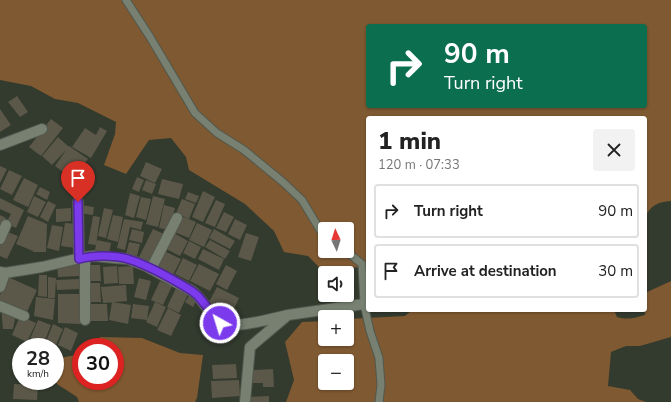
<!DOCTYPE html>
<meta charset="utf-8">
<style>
:root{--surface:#fff;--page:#f2f2f2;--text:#222;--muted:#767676;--line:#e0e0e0}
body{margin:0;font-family:"Nunito Sans",sans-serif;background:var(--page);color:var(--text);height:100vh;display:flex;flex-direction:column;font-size:15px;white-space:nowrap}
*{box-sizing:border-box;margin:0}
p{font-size:13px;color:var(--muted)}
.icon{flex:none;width:22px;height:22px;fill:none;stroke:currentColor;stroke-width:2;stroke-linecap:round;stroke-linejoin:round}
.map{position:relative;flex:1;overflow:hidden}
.details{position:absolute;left:366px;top:116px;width:281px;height:196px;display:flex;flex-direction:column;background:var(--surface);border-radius:4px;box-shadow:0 1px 3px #0004}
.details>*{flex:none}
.top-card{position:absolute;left:366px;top:24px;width:281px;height:84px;border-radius:4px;box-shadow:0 1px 3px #0004;background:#0b6e4f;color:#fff;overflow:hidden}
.needle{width:26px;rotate:356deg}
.controls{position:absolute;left:318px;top:222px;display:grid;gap:8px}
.controls a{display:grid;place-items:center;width:36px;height:36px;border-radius:4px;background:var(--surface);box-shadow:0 1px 3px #0004;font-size:20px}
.speed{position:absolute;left:12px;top:338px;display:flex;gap:8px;font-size:20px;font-weight:700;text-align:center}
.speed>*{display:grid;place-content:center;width:52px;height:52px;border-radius:50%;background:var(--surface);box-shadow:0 1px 3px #0004;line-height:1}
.speed small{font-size:10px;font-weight:400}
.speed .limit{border:6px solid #d22;background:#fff;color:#111}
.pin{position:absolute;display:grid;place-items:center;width:34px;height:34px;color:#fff;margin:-41px -17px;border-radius:50% 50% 50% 0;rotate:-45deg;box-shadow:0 0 4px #0007}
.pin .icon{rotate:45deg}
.me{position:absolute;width:44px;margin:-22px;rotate:321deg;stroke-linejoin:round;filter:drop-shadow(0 0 3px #0008)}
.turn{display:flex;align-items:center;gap:14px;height:84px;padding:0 12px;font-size:18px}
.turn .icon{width:52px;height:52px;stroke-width:2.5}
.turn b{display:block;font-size:28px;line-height:34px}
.round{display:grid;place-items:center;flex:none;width:42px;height:42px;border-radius:4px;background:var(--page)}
.headline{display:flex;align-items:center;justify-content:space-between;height:68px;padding:0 12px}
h1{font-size:24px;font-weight:800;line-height:30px}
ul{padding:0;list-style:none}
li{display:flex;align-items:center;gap:12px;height:54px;margin:0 8px 6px;padding:0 4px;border:2px solid var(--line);border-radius:4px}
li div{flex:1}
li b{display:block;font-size:15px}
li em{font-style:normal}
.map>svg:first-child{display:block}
.green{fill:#7e5931;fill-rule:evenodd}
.building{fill:#5b5849}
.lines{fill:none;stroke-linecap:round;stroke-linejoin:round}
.service-casing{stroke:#52584e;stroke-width:9}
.minor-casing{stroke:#52584e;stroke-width:12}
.service{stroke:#778071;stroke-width:7}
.minor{stroke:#778071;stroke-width:10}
.route-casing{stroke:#51269a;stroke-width:10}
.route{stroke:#7c3aed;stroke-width:7}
</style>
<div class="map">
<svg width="671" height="402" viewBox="0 0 671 402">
<rect width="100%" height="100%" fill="#333a2e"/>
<path class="green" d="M0 0H671V201C658 202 651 205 645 217V118H368V268L349 267 321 269 308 256 284 252 274 231 245 204 189 170 186 157 171 138 149 140 126 174 104 165 115 134 116 122 78 103 55 99 31 86 0 80ZM368 26H645V106H368ZM325 229H347V251H325Z
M671 281V337L640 346H626L611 352 608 386 630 390 638 399 646 402H286L294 380 285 342 302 322 325 321V339H347V319L405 316 412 310H614L617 317C628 320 635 318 645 315V293ZM325 361H347V383H325Z
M100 337 142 338 180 353 203 355 197 398 195 402H79L77 397 57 384 55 378V359L81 354V381H115V347H94Z"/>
<path class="building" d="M17 96 28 112 20 117 8 102Z
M0 109 11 125 0 132Z
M51 119 63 128 41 156 29 147Z
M100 127 107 131 91 158 72 147 85 128 96 135Z
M58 137 69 147 52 165 42 156Z
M69 146 88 159 73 179 55 166Z
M146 162 162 169 155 183 140 176Z
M0 166 7 169 0 183Z
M9 170 22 176 12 195 0 189Z
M137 177 144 180 139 192 132 189Z
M24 178 38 185 28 207 13 200Z
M162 179 183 184 179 199 158 194Z
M146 180 156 184 152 194 142 190Z
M40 187 50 192 47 200 36 194Z
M203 191 215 197 203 222 192 217Z
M188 192 199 196 196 203 185 199Z
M130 193 140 196 134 218 125 215Z
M34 196 46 202 38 217 27 212Z
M153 196 165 199 158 227 146 224Z
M141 197 151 199 146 220 136 217Z
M0 198 24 210 16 228 6 223 11 214 0 209Z
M182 199 195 204 189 219 176 213Z
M216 200 225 204 215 227 205 223Z
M48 201 56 205 48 222 40 217Z
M80 205 94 207 93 215 79 213Z
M164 205 175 208 169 230 159 228Z
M71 208V221L56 222V209Z
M104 208 113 210 106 238 98 236Z
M224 212 234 217 226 232 216 228Z
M0 215 6 218 0 231Z
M113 215 123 217 118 242 107 239Z
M28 216 47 224 46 252H33V251L16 244Z
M93 216 100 217 96 245 88 244Z
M181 216 196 222 189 238 174 232Z
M124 219 143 222 141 230 130 227 125 250 117 248Z
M235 219 247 225 240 240 228 234Z
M65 223 78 224 76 248 61 246Z
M197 223 212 230 204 247 189 240Z
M52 225 63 227 59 251 47 248Z
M132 229 144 232 142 243 129 240Z
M153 229 166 235 152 265 138 259Z
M214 229 235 241 230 249 209 238Z
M5 231 18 236 7 259 0 256V242Z
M172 232 188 241 180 256 164 248Z
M246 233 259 237 251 261 238 257Z
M97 240 111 243 109 253 95 250Z
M210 240 230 251 225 259 205 247Z
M189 241 201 247 195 259 183 253Z
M129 242 140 244 137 256 126 254Z
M203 249 224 259 219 270 198 259Z
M162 250 181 259 173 275 154 266Z
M183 258 197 265 189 281 175 274Z
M79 262 80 276 58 277 57 264Z
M199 264 219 274 210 291 190 281Z
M90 265H100L101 281H91Z
M226 265 237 271 227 290 216 284Z
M117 266 118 283 104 284 103 267Z
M133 266 134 284H119L118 267Z
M39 275H47V297L38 296Z
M8 277 37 290 26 314 0 303V295Z
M48 277 56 278 55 298H48Z
M139 278 151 281 146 300 134 297Z
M80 279V289L57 290 56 280Z
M160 281 172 286 163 305 151 300Z
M88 283H100L101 302H89Z
M126 285 127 301 103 303 101 287Z
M177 286 189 292 179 313 167 307Z
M217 287 239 298 231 315 208 304Z
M58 294H80V324L58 323Z
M190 294 197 299 193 307 185 302Z
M36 297 55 299 53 320 34 316Z
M112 302 131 305 128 324 109 320Z
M155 302 166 307 157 327 146 322Z
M88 304H107L108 321H88Z
M133 304 149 306 147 320 131 318Z
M1 308 16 314 13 329H3Z
M168 308 181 315 171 336 157 330Z
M20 316 36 323 27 342 12 335Z
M38 320 51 325 43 345 30 339Z
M53 324 63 329 55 347H52L45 344Z
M65 327 78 333 71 351 58 345Z
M236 364 237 378 213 379 212 365Z
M273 369 274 387H263V383H253L252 370Z
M239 380 240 396 212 398 211 381Z
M14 384 38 385 37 400 13 399Z
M269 396V402H248V397Z"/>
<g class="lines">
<defs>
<path id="service" d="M126 0 150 37 195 113 217 133 244 150 283 182 302 200 320 230 325 234
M346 251 362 264 364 304 370 331 379 358 381 385 379 402"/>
<path id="minor" d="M0 145 42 129
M78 202 79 259
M0 239 6 225
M85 257V320
M151 269 177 218
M0 272 5 273 42 267 85 257 94 256 114 258 128 259 146 266 192 291C203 299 208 312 218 322 229 331 274 318 288 315
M0 287 5 273
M0 306 24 316
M245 402 250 347 288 315 364 304"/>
</defs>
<use href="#service" class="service-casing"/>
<use href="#minor" class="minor-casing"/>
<use href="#service" class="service"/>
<use href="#minor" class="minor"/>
</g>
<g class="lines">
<defs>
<path id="route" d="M78 202 79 259C94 255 113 255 128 259 148 265 174 280 192 291L198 296 220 323"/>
</defs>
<use href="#route" class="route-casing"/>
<use href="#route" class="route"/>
</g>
</svg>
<div class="controls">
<a><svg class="needle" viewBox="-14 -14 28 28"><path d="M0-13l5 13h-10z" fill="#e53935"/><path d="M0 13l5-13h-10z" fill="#767676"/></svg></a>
<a><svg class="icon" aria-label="sound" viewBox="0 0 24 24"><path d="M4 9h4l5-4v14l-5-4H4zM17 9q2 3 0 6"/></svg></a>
<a>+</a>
<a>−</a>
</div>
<div class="speed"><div>28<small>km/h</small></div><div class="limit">30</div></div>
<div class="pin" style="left:78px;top:202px;background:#d93025"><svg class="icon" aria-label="arrive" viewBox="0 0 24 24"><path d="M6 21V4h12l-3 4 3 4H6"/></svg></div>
<svg class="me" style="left:220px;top:323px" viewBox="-20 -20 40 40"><circle r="17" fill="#7c3aed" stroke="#fff" stroke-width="3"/><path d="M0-11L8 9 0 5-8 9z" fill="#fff"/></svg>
<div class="top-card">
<div class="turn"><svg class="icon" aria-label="right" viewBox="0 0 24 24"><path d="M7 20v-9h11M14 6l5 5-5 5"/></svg><div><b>90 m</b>Turn right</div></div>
</div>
<section class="details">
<div class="headline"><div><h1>1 min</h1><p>120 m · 07:33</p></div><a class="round"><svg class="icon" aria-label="close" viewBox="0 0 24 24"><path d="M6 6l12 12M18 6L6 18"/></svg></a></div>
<ul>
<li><svg class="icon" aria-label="right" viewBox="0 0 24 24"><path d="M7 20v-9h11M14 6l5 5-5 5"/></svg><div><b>Turn right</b></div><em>90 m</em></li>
<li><svg class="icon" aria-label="arrive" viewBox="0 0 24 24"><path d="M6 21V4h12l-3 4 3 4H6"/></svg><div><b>Arrive at destination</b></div><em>30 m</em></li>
</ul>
</section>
</div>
